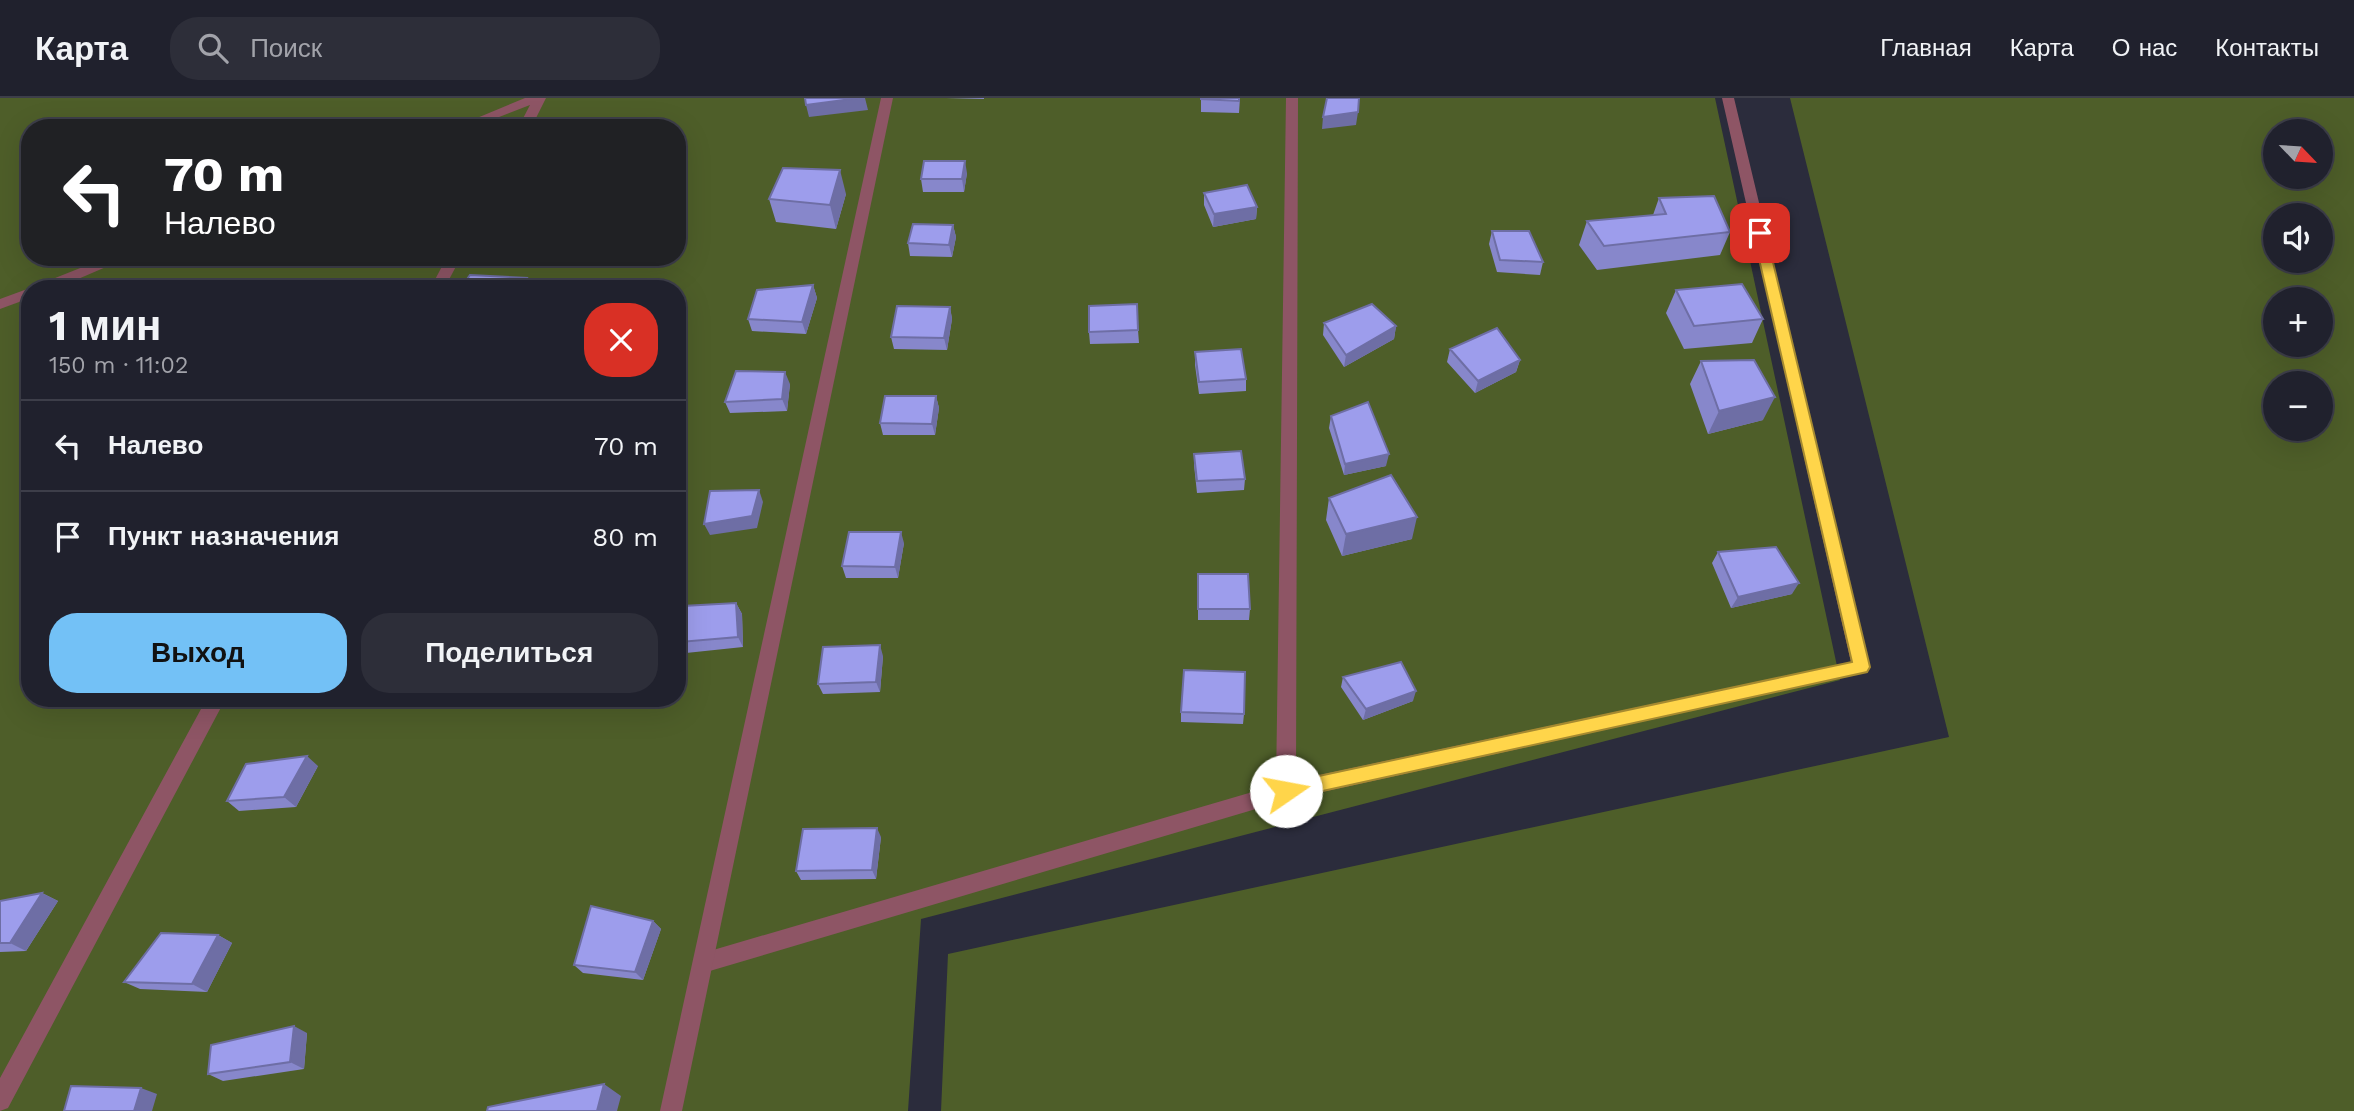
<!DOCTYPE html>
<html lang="ru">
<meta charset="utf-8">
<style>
:root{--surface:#20212d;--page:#2d2e39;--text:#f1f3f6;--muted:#a2a3aa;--line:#3d3e49;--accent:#73c1f6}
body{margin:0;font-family:"Work Sans",sans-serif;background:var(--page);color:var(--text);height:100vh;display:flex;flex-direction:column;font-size:26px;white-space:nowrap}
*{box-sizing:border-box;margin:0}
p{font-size:23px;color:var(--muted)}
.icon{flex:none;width:38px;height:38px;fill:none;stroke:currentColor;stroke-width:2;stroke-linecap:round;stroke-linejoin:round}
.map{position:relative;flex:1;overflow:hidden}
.drawer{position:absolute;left:21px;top:182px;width:665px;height:427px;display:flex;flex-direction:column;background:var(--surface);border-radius:28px;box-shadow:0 7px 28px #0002,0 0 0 2px var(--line)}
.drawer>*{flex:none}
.banner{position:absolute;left:21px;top:21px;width:665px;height:147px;border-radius:28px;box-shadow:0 7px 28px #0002,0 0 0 2px var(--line);background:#202124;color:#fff;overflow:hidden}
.needle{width:46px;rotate:115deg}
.controls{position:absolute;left:2263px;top:21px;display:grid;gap:14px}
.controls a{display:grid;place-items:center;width:70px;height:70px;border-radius:50%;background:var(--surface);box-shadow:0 7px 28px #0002,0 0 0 2px var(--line);font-size:35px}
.pin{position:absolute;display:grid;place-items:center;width:60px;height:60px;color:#fff;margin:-30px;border-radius:14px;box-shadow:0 4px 10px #0006}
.me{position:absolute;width:77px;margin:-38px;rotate:78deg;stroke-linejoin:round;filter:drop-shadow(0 0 5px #0008)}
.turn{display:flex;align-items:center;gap:24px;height:147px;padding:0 28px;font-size:32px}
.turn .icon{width:91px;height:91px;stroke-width:2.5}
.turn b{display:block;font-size:49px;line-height:60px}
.round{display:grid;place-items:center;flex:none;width:74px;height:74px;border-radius:28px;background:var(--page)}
.head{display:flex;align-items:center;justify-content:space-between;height:119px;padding:0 28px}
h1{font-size:42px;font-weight:700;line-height:52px}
.button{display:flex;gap:14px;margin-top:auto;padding:14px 28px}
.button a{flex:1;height:80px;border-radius:28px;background:var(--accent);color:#111;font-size:28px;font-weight:700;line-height:80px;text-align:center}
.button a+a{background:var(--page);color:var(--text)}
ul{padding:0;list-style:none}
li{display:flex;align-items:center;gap:21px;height:91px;padding:0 28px;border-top:2px solid var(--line)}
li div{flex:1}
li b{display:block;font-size:26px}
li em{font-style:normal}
header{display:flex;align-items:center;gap:42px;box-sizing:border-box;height:98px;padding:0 35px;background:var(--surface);border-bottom:2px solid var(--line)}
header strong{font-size:33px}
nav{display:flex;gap:38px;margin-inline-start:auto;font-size:24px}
.search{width:490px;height:63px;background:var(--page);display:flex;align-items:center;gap:18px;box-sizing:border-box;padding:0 24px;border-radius:28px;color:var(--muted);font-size:26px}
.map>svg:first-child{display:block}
.green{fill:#4e5e29;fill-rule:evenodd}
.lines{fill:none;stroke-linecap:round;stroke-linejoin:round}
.service{fill:#8e5565;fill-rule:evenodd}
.minor{fill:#8e5565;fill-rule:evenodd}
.wall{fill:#8787cb}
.shaded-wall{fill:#6e6ea5}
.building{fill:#9d9dec;stroke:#6e6ea5;stroke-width:2}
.route{fill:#ffd54a;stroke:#a68a30;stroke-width:2}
</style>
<header>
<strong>Карта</strong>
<div class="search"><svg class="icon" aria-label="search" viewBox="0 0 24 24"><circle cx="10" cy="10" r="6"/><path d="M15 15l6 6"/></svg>Поиск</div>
<nav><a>Главная</a><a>Карта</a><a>О нас</a><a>Контакты</a></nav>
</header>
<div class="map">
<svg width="2354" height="1013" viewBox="0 0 2354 1013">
<rect width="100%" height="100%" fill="#2b2c3c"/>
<path class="green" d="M0 0H1715L1840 582 921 821 908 1013H0ZM30 30H677V159H30ZM30 191H677V600H30Z
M1790 0H2354V1013H941L948 856 1949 639ZM2275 33H2320V79H2275ZM2275 117H2320V163H2275ZM2275 201H2320V247H2275ZM2275 285H2320V331H2275Z"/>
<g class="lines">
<path class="service" d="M525 0H546L531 30H518L530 7 471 30H453Z
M1286 0H1298L1296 682 1851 564 1722 0H1734L1870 569 1867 574 1286 702 703 875 696 872 693 865 696 858 703 855 1276 687Z
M108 159H129L55 191H33L35 188Z
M447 159H461L444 191H430Z
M30 190 32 191H30V200L0 211V201Z
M207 600H226L8 1010 0 1013V980Z"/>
<path class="minor" d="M881 0H893L682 1013H660Z"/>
</g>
<path class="wall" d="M946 0H984V1Z
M1201 0H1240L1239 15 1201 14Z
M967 75 964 94H923L921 81Z
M1204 95 1257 109 1256 121 1213 129 1204 107Z
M846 96 836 131 776 124 769 101Z
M1659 100 1730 134 1720 157 1597 172 1579 147 1587 123 1653 117Z
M953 127 956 139 952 159 910 158 908 145Z
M1492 133 1543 164 1540 177 1497 174 1489 146Z
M813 187 817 200 806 236 752 233 748 221Z
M1676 192 1763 221 1752 245 1684 251 1666 215Z
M950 209 952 221 947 252 894 251 891 239Z
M1324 225 1396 228 1394 241 1344 269 1323 237Z
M1138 232 1139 245 1090 246 1089 234Z
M1450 251 1520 262 1516 274 1475 295 1447 264Z
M1195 255 1246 281V293L1199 296 1195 267Z
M1701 263 1763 322 1708 336 1690 286Z
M790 286 787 313 730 315 725 304Z
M936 298 939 310 935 337H883L880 325Z
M1331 318 1386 368 1344 377 1329 330Z
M1194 356 1245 381 1244 392 1197 395 1194 367Z
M1329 400 1412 441 1342 458 1326 422Z
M904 445 898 480H846L842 468Z
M1718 454 1792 496 1731 510 1712 465Z
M1198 476 1250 511 1249 522H1198Z
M736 505 742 516 743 549 686 555 680 544Z
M883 558 880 594 823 596 818 586Z
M1343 579 1413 603 1363 622 1341 589Z
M1181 614 1244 616 1243 626 1181 624Z
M318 668 296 709 239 713 227 703Z
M881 739 876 781 801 782 796 773Z
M42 795 58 803 26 853 0 854V803Z
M653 823 661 831 643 882 583 875 574 867Z
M218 837 232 845 207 894 140 891 124 884Z
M307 935 304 971 223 983 208 976Z"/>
<path class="shaded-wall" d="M859 0H865L868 12 809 19 806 7Z
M1358 14 1356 27 1322 31 1323 19Z
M965 63 967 75 964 94 962 81Z
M840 72 846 96 836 131 830 107Z
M1257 109 1256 121 1213 129 1214 116Z
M953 127 956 139 952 159 949 147Z
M527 180 532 191H523Z
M813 187 817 200 806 236 802 224Z
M950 209 952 221 947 252 944 240Z
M1396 228 1394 241 1344 269 1346 257Z
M1520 262 1516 274 1475 295 1478 283Z
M785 274 790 286 787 313 782 301Z
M936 298 939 310 935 337 932 326Z
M1775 299 1763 322 1708 336 1719 313Z
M1389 356 1386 368 1344 377 1345 366Z
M759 392 763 404 757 430 710 437 704 426Z
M1417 419 1412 441 1342 458 1346 436Z
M901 434 904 445 898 480 895 469Z
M1799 485 1792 496 1731 510 1738 499Z
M736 505 742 516 743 549 738 539Z
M880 547 883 558 880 594 876 584Z
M1416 593 1413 603 1363 622 1366 611Z
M307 658 318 668 296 709 284 699Z
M877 730 881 739 876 781 872 772Z
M42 795 58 803 26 853 10 845Z
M653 823 661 831 643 882 635 874Z
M218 837 232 845 207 894 192 886Z
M294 928 307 935 304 971 290 964Z
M604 986 621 998 617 1013H597Z
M141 990 157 996 152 1013H134Z"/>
<path class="building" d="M805 0H859L806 7Z
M1201 0H1239V3L1201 1Z
M1327 0H1359L1358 14 1323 19Z
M924 63H965L962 81H921Z
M783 70 840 72 830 107 769 101Z
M1247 87 1257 109 1214 116 1204 95Z
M1714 98 1730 134 1604 148 1587 123 1666 116 1659 100Z
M913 126 953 127 949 147 908 145Z
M1492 133H1529L1543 164 1500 162Z
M470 177 527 180 523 191H460Z
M1742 186 1763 221 1694 228 1676 192Z
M813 187 802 224 748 221 757 192Z
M1137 206 1138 232 1089 234V208Z
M1372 206 1396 228 1346 257 1324 225Z
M897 208 950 209 944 240 891 239Z
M1497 230 1520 262 1478 283 1450 251Z
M1241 251 1246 281 1199 284 1195 254Z
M1754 262 1775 299 1719 313 1701 263Z
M736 273 785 274 782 301 725 304Z
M885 298H936L932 326 880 325Z
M1368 304 1389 356 1345 366 1331 318Z
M1241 353 1245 381 1197 383 1194 356Z
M1391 377 1417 419 1346 436 1329 400Z
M759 392 752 418 704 426 710 393Z
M849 434H901L895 469 842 468Z
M1776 449 1799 485 1738 499 1718 454Z
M1198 476H1248L1250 511H1198Z
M736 505 738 539 680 544 683 508Z
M880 547 876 584 818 586 823 549Z
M1401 564 1416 593 1366 611 1343 579Z
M1184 572 1245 574 1244 616 1181 614Z
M307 658 284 699 227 703 246 666Z
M877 730 872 772 796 773 803 731Z
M42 795 10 845H0V803Z
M591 808 653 823 635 874 574 867Z
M161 835 218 837 192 886 124 884Z
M294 928 290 964 208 976 211 947Z
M604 986 597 1013H487L488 1009Z
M71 988 141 990 134 1013H64Z"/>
<path class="route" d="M1760 131 1766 135 1870 569 1867 574 1286 701 1280 698 1277 693 1280 687 1286 685 1852 564 1753 135Z"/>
</svg>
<div class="controls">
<a><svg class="needle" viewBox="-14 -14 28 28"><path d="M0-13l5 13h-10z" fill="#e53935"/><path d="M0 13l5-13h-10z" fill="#a2a3aa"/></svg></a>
<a><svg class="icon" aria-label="sound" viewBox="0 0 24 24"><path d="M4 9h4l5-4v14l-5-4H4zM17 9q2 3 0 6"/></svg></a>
<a>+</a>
<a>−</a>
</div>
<div class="pin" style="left:1760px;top:135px;background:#d93025"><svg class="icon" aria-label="arrive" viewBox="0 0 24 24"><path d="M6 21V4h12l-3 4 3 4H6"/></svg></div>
<svg class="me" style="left:1286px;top:693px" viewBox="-20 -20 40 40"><circle r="19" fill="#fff"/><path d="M0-13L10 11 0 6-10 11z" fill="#ffd54a"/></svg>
<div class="banner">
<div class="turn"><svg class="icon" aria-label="left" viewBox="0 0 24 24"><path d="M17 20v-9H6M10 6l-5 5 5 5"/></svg><div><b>70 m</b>Налево</div></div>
</div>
<section class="drawer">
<div class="head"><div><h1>1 мин</h1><p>150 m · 11:02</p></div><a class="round" style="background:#d93025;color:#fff"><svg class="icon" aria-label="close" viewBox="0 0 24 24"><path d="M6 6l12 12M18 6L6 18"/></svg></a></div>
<ul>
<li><svg class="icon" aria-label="left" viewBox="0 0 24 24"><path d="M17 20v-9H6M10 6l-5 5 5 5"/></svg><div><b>Налево</b></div><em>70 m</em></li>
<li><svg class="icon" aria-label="arrive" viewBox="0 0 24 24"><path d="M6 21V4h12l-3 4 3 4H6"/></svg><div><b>Пункт назначения</b></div><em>80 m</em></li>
</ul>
<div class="button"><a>Выход</a><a>Поделиться</a></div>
</section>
</div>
